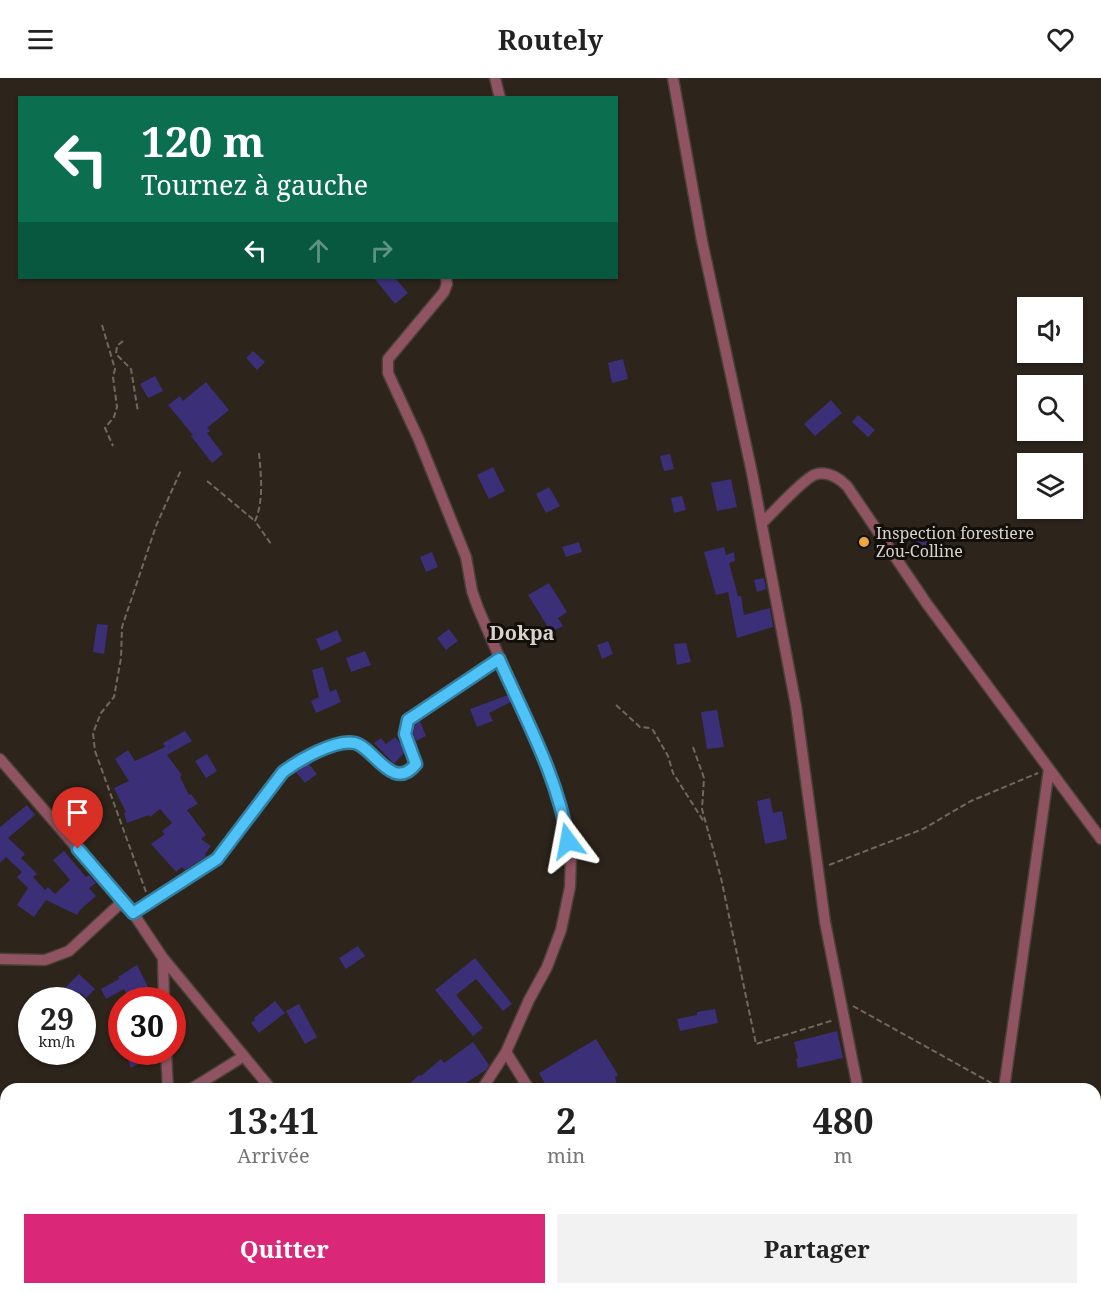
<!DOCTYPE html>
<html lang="fr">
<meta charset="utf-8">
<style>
:root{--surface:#fff;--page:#f2f2f2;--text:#222;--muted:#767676;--accent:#db2777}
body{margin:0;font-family:"Noto Serif",serif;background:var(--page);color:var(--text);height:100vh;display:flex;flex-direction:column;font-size:22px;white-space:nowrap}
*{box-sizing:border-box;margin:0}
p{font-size:20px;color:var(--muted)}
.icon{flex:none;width:33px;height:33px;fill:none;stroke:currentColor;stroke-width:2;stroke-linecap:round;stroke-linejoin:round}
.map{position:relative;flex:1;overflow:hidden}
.details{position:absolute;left:0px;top:1005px;width:1101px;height:212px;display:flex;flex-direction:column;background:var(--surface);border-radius:18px 18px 0 0;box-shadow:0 2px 4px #0004}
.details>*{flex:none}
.guide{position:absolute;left:18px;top:18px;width:600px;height:183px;border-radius:0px;box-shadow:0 2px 4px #0004;background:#0b6e4f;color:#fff;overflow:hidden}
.fabs{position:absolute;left:1017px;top:219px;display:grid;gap:12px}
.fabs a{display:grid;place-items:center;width:66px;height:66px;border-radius:0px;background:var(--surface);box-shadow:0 2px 4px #0004;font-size:30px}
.speed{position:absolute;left:18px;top:909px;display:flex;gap:12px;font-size:30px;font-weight:700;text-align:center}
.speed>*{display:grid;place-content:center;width:78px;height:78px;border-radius:50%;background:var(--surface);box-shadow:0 2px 4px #0004;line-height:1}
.speed small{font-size:15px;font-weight:400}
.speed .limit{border:9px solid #d22;background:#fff;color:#111}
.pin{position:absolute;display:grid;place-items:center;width:51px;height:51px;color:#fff;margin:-62px -26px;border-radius:50% 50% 50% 0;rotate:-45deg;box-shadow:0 0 6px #0007}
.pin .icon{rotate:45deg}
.me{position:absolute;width:66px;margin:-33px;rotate:347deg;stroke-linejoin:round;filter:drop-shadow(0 0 4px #0008)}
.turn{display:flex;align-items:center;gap:21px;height:126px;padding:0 24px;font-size:27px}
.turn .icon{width:78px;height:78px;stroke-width:2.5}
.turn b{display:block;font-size:42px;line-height:51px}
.lanes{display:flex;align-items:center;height:57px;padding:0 24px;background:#0003;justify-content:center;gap:30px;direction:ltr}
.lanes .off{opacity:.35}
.eta{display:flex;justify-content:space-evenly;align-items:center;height:102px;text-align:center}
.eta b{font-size:36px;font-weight:700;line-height:42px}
.action{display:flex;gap:12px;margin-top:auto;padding:12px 24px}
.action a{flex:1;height:69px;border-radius:0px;background:var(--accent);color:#fff;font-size:24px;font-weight:700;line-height:69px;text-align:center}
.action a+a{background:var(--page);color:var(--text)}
header{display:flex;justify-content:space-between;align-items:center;height:78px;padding:0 24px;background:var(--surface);font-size:27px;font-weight:700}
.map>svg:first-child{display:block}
.green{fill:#335a23}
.building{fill:#3b2f78}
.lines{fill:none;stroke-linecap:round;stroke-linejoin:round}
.minor-casing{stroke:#494037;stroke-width:13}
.path{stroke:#716961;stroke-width:2;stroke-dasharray:6 3;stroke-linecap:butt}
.minor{stroke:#8f5361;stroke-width:10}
.route-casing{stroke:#337fa1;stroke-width:15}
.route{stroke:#4fc3f7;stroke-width:10}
.poi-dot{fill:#f0a63f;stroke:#120e0a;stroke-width:2}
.labels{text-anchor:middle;stroke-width:6;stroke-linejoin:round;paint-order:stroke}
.poi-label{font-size:16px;fill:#d9d3cd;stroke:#120e0a;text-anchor:start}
.quarter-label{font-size:20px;font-weight:bold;fill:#d9d3cd;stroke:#120e0a}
</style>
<header><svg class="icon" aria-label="menu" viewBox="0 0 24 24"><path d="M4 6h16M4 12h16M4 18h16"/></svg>Routely<svg class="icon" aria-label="heart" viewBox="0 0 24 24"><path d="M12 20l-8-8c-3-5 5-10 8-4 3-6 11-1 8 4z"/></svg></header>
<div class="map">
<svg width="1101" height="1216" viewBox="0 0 1101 1216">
<rect width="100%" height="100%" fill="#2d241b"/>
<path class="green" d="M696 1210H890L891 1216H696Z"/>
<path class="building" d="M374 200H395L408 215 395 226Z
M253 273 265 284 257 292 246 280Z
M623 281 628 301 612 305 608 285Z
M155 298 163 313 148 320 140 306Z
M206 304 229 332 207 350 210 353 207 355 223 376 212 385 191 358 193 357 168 327 180 318 183 323Z
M831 322 842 335 815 358 804 346Z
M858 337 875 352 868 359 852 344Z
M670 376 674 391 664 393 660 378Z
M493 389 505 413 489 421 477 397Z
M731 401 737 429 717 433 711 405Z
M549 409 560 428 546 435 536 416Z
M682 418 686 432 674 435 671 420Z
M932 448 944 459 925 480 913 469Z
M579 464 582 474 566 479 562 469Z
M724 469 726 477 734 474 735 483 729 485 738 518H741L744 537 770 530 773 549 737 560 728 514 716 517 704 474Z
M432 474 438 489 426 494 420 479Z
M764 500 766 511 757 514 754 502Z
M549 505 567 534 558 540 563 548 551 554 528 517Z
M97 546 108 547 104 576 93 574Z
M449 551 458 563 446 572 437 560Z
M337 552 342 563 321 573 316 561Z
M608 563 613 576 602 581 597 567Z
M686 565 691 584 677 587 674 566Z
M365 573 371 587 351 594 346 580Z
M323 589 330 614 336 611 341 624 316 635 311 623 319 619 312 592Z
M508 617 511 624 489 635 493 643 477 649 470 631Z
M717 632 724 669 707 671 701 634Z
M420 643 426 658 416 663 413 655 415 647Z
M185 653 192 663 167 677 182 697 180 699 189 717 191 716 198 726 187 732 206 757 201 761 211 768 205 776 206 779 185 792 182 789 176 794 151 766 165 756 162 753 172 745 160 731 150 739 149 737 127 745 124 735 126 734 114 710 129 703 115 681 128 672 135 683 165 669 163 665Z
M395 659 401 666 404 675 394 686 374 665 381 660 386 666Z
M207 676 217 693 206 700 195 683Z
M309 686 317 696 305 705 296 694Z
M770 720 773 735 782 733 787 761 765 766 757 723Z
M27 727 35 737 8 760 25 776 21 780 37 796 33 799 45 812 48 809 55 816 70 802 53 782 64 773 86 799 89 797 96 805 89 810 96 818 80 832 77 837 46 822 34 839 17 827 28 810 17 799 22 794 6 779 0 785V749Z
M358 868 365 878 346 891 339 880Z
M475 880 512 926 503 933 476 901 456 917 483 950 473 958 435 912Z
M137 887 152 917 141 922H129L124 911 106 921 101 911 119 901 118 899Z
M79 896 95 911 86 920 81 915 74 922H53Z
M275 923 285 935 259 955 251 945 255 942 254 940Z
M299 926 317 959 305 966 286 933Z
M715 931 718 945 680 953 677 941 697 937V934Z
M122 937V972L108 944Z
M837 953 843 980 798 990 796 981 798 980 794 964Z
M596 961 618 997 615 999 618 1011H548L539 995Z
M473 964 489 987 486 992 463 1007 466 1011H404L419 997 421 998 441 981 444 985Z
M125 974H137L142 984 131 990Z"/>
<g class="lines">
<defs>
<path id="minor" d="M495 0 500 20
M673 0 702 163 752 395 796 628 825 844 858 1011
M446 200 447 206 444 214 388 281V295L419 362 466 479 472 513 478 530 548 691 566 750 571 776 570 809 561 852 547 889 529 922 506 974 482 1011
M762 445C774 434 801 403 814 397 827 392 839 400 847 408L927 526 1101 761
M0 681 133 835 163 880 271 1011
M133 835 217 781 283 694C299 682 335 660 355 665 374 670 393 715 416 686L405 656 408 642 499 581
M163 880 164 922
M0 881 45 882 69 873 123 823
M166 974 168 1011
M506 974 529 1011
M191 1011 244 978
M1004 1011 1049 691
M195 1210V1216
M438 1210 443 1216
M894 1210 895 1216
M166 1216 173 1210"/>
</defs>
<use href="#minor" class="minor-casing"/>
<path class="path" d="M102 247 115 291 113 299 117 329 114 339 105 350 113 368
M123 263 117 268 116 276 131 291 138 334
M259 375C261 397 264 423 255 443L271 466
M207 403 255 443
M616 627 640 649 650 650 653 652 668 678 673 695 704 744
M693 669 704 700 702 731 721 800 756 966 834 942
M829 787 923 751 971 723 1038 695
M146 814 95 673 93 655 101 635 114 619 121 580 122 549 156 448 181 392
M853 928 995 1007"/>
<use href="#minor" class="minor"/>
</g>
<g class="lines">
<defs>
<path id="route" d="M78 771 133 835 217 781 283 694C299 682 335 661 355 665 374 670 393 715 416 686L405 656 408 642 499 581C525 640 558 699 568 763"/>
</defs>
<use href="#route" class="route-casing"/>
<use href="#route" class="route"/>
</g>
<circle class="poi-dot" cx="864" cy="464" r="6"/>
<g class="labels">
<g class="poi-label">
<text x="876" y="461">Inspection forestiere<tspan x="876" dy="18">Zou-Colline</tspan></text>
</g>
<g class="quarter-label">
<text x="522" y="562">Dokpa</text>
</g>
</g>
</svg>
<div class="fabs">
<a><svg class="icon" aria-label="sound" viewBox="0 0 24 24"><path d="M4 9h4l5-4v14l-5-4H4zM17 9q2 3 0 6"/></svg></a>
<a><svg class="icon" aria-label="search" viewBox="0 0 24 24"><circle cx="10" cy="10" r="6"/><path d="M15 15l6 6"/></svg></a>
<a><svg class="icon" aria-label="layers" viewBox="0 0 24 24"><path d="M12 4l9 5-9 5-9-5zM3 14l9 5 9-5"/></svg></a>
</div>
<div class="speed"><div>29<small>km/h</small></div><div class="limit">30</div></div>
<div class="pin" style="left:78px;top:771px;background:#d93025"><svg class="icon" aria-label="arrive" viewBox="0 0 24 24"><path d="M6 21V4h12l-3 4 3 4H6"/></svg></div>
<svg class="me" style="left:568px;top:763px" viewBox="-20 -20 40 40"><path d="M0-17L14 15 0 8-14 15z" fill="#4fc3f7" stroke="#fff" stroke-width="4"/></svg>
<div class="guide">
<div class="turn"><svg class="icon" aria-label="left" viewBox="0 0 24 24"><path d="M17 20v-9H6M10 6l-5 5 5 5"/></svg><div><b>120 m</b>Tournez à gauche</div></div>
<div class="lanes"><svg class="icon" aria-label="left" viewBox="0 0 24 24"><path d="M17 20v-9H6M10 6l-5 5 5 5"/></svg><svg class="icon off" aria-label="ahead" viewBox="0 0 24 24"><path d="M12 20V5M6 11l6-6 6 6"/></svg><svg class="icon off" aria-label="right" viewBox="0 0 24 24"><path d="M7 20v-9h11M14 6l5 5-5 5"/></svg></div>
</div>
<section class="details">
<div class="eta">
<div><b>13:41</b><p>Arrivée</p></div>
<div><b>2</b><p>min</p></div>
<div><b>480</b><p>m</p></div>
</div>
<div class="action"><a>Quitter</a><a>Partager</a></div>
</section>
</div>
